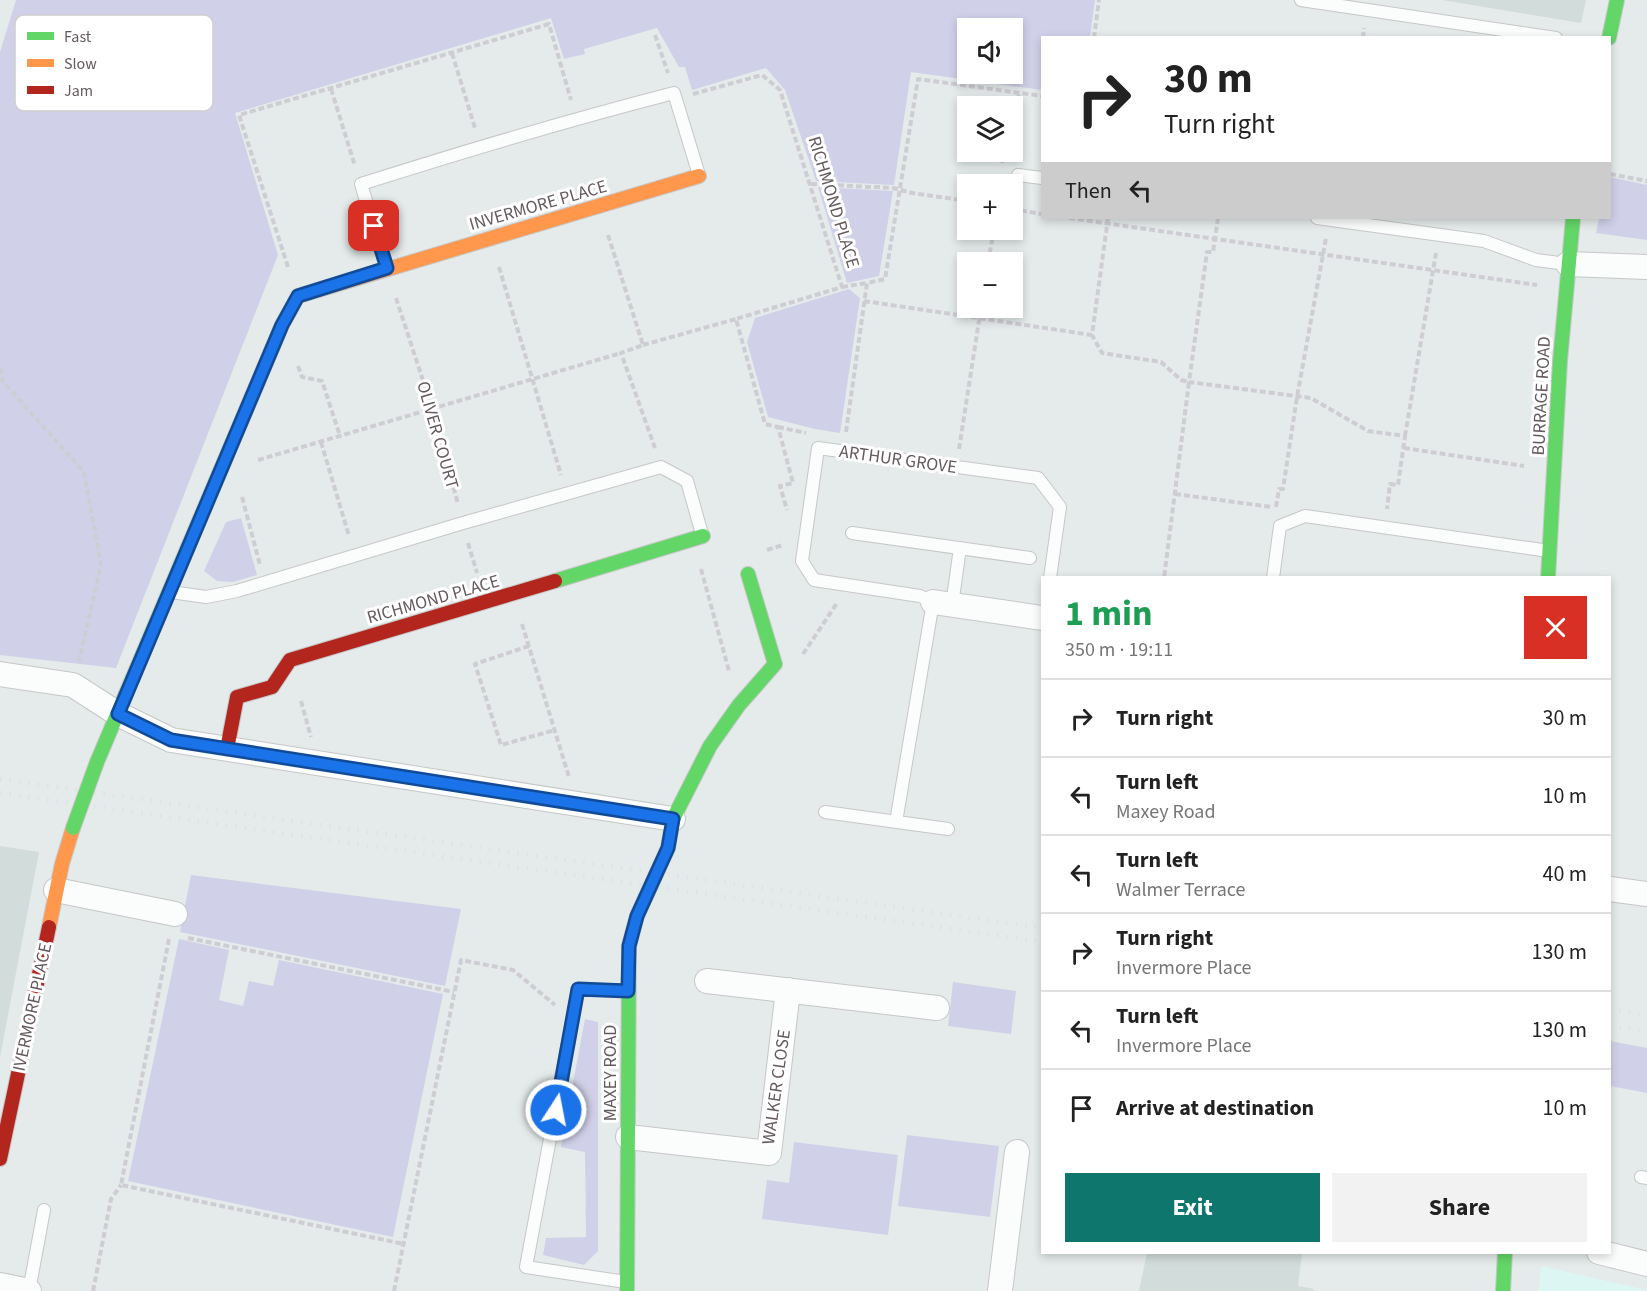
<!DOCTYPE html>
<meta charset="utf-8">
<style>
:root{--surface:#fff;--page:#f2f2f2;--text:#222;--muted:#767676;--line:#e0e0e0;--accent:#0f766e}
body{margin:0;font-family:"Source Sans 3",sans-serif;background:var(--page);color:var(--text);height:100vh;display:flex;flex-direction:column;font-size:22px;white-space:nowrap}
*{box-sizing:border-box;margin:0}
p{font-size:20px;color:var(--muted)}
.icon{flex:none;width:33px;height:33px;fill:none;stroke:currentColor;stroke-width:2;stroke-linecap:round;stroke-linejoin:round}
.map{position:relative;flex:1;overflow:hidden}
.sheet{position:absolute;left:1041px;top:576px;width:570px;height:678px;display:flex;flex-direction:column;background:var(--surface);border-radius:0px;box-shadow:0 3px 9px #0003}
.sheet>*{flex:none}
.hud{position:absolute;left:1041px;top:36px;width:570px;height:183px;border-radius:0px;box-shadow:0 3px 9px #0003;background:#fff;color:var(--text);overflow:hidden}
.buttons{position:absolute;left:957px;top:18px;display:grid;gap:12px}
.buttons a{display:grid;place-items:center;width:66px;height:66px;border-radius:0px;background:var(--surface);box-shadow:0 3px 9px #0003;font-size:30px}
.pin{position:absolute;display:grid;place-items:center;width:51px;height:51px;color:#fff;margin:-26px;border-radius:12px;box-shadow:0 3px 9px #0006}
.me{position:absolute;width:66px;margin:-33px;rotate:11deg;stroke-linejoin:round;filter:drop-shadow(0 0 4px #0008)}
.turn{display:flex;align-items:center;gap:21px;height:126px;padding:0 24px;font-size:27px}
.turn .icon{width:78px;height:78px;stroke-width:2.5}
.turn b{display:block;font-size:42px;line-height:51px}
.then{display:flex;align-items:center;height:57px;padding:0 24px;background:#0003;gap:12px;font-size:22px}
.round{display:grid;place-items:center;flex:none;width:63px;height:63px;border-radius:0px;background:var(--page)}
.summary{display:flex;align-items:center;justify-content:space-between;height:102px;padding:0 24px}
h1{font-size:36px;font-weight:700;line-height:45px;color:#1e9e55}
.action{display:flex;gap:12px;margin-top:auto;padding:12px 24px}
.action a{flex:1;height:69px;border-radius:0px;background:var(--accent);color:#fff;font-size:24px;font-weight:700;line-height:69px;text-align:center}
.action a+a{background:var(--page);color:var(--text)}
ul{padding:0;list-style:none}
li{display:flex;align-items:center;gap:18px;height:78px;padding:0 24px;border-top:2px solid var(--line)}
li div{flex:1}
li b{display:block;font-size:22px}
li em{font-style:normal}
.map>svg:first-child{display:block}
.commercial{fill:#dcf6f3}
.education{fill:#d2dcda}
.green{fill:#d0d1e9;fill-rule:evenodd}
.lines{fill:none;stroke-linecap:round;stroke-linejoin:round}
.lane-casing{stroke:#c6c7c7;stroke-width:14}
.street-casing{stroke:#c6c7c7;stroke-width:26}
.fast-casing{stroke:#c6c7c7;stroke-width:16}
.slow-casing{stroke:#c6c7c7;stroke-width:16}
.jam-casing{stroke:#c6c7c7;stroke-width:16}
.path{stroke:#cfcdd4;stroke-width:4;stroke-dasharray:6 3;stroke-linecap:butt}
.lane{stroke:#fbfcfc;stroke-width:12}
.street{stroke:#fbfcfc;stroke-width:24}
.fast{stroke:#63d668;stroke-width:14}
.slow{stroke:#ff974d;stroke-width:14}
.jam{stroke:#b3261e;stroke-width:14}
.rail{stroke:#e2e2e3;stroke-width:4.5;stroke-dasharray:1.5 8;stroke-linecap:butt}
.fast-bridge-casing{stroke:#c6c7c7;stroke-width:16;stroke-linecap:butt}
.fast-bridge{stroke:#63d668;stroke-width:14}
.route-casing{stroke:#114b97;stroke-width:15}
.route{stroke:#1a73e8;stroke-width:10}
.labels{text-anchor:middle;stroke-width:6;stroke-linejoin:round;paint-order:stroke}
.street-label{font-size:18px;fill:#645a5d;stroke:#fff}
.key{fill:#fff;stroke:#d0cece;stroke-width:1.5}
.key-label{font-size:16px;fill:#645a5d}
</style>
<div class="map">
<svg width="1647" height="1291" viewBox="0 0 1647 1291">
<rect width="100%" height="100%" fill="#e4ebea"/>
<path class="commercial" d="M1541 1266 1647 1290V1291H1539Z"/>
<path class="education" d="M1442 0H1586L1581 23Z
M0 846 39 852 0 1057Z
M1147 1253H1302L1298 1286 1314 1289V1291H1139Z"/>
<path class="green" d="M16 0H1095L1090 37 1042 38V90L911 72 894 185 816 181 785 90 766 68 692 90 685 67H679L657 28 584 49 585 54 564 59 551 18 235 113 278 255 116 668 0 655V52ZM1012 28V74H968V28Z
M1610 177 1647 185V240L1596 233 1599 218H1610Z
M818 187 893 191 879 276 847 283Z
M849 289 860 298 840 433 815 429 768 417 747 342 755 318Z
M241 518 257 575 233 582 217 581 204 571 226 522Z
M191 875 461 909 445 986 180 932Z
M179 939 229 950 219 1000 243 1006 249 981 273 986 279 960 443 994 393 1237 128 1181Z
M953 982 1016 991 1011 1034 948 1026Z
M585 1019 598 1022V1251L584 1265 543 1255 546 1238 586 1237 585 1152 561 1147Z
M1610 1041 1647 1048V1093L1610 1086Z
M907 1135 999 1146 990 1217 898 1206Z
M794 1142 898 1155 888 1235 762 1219 767 1180 789 1183Z"/>
<g class="lines">
<defs>
<path id="lane" d="M1301 0 1556 38
M1018 175 1042 178
M1317 218 1484 241 1536 260 1567 264
M386 267 361 184C465 151 569 120 674 93L699 175
M852 533 1030 558
M1273 578 1280 526 1305 516 1549 551
M171 592 206 597 237 591 463 523 661 467 687 481 702 534
M952 605 960 548
M825 812 948 829
M896 822 933 602 920 596 814 580 802 561 818 448 1038 478 1060 507 1050 578
M1641 1177 1647 1178
M626 1282 526 1267 578 989 627 991
M29 1291 44 1210"/>
<path id="street" d="M1568 264 1647 267
M933 602 1042 618
M0 674 73 685 118 714 171 740 673 819
M1610 889 1647 894
M56 890 175 914
M707 981 937 1008
M628 1137 769 1153 788 990
M1599 1252 1647 1264
M0 1285 29 1291
M1000 1291 1017 1152"/>
<path id="fast" d="M1609 38 1617 0
M1548 578 1560 361 1573 218
M555 581 703 536
M97 762 282 325 298 296 318 290
M668 848 673 819 710 746 739 705 775 664 748 574
M627 1291 629 946 637 916
M1503 1291 1505 1252"/>
<path id="slow" d="M318 290 699 176
M49 927 62 864 73 828"/>
<path id="jam" d="M227 749 237 697 272 687 290 660 555 581
M0 1159 49 927"/>
</defs>
<use href="#lane" class="lane-casing"/>
<use href="#street" class="street-casing"/>
<use href="#fast" class="fast-casing"/>
<use href="#slow" class="slow-casing"/>
<use href="#jam" class="jam-casing"/>
<path class="path" d="M655 35 668 73
M1094 38 1099 0
M1363 38 1364 28
M452 53 475 128
M331 89 355 166
M693 94 762 75 780 90 842 287 736 319 765 424 778 427 793 483 780 486 787 510
M1012 145 1019 93
M1002 163 1004 152H1012
M1610 174 1647 181
M811 184 893 188 912 193 968 201
M1012 209 1042 214
M1069 218 1537 285
M1108 218 1092 335 1102 353 1161 362 1181 380 1189 382 1164 578
M1218 218 1213 252H1207L1189 382 1311 398 1368 431 1405 436 1398 485 1390 484 1387 509
M608 235 643 345 621 353 655 448
M988 262 994 230
M288 267 239 115 549 24 571 100
M499 267 561 475
M842 287 867 283
M396 298 432 408 458 504
M864 301 1092 335
M643 345 736 319
M298 366 302 377 322 381 340 436
M0 368 3 379
M0 378 84 472 101 565 79 661
M778 427 806 433
M846 432 867 283 885 279 918 79 1042 96
M1405 436 1436 253
M321 442 349 536
M1404 448 1524 466
M959 449 981 308
M258 460 621 353
M1175 494 1272 507
M242 497 260 565
M1276 507 1279 489H1283L1297 397 1326 238
M468 543 477 573
M767 550 783 545
M701 569 729 671
M522 624 569 777
M529 646 475 664 501 745 555 730
M803 654 837 603
M301 701 311 737
M188 938 454 992
M169 939 121 1185 404 1244
M93 1291 111 1199 121 1185
M394 1291 461 960 513 970 555 1005"/>
<use href="#lane" class="lane"/>
<use href="#street" class="street"/>
<use href="#fast" class="fast"/>
<use href="#slow" class="slow"/>
<use href="#jam" class="jam"/>
<path class="rail" d="M0 779 1042 928
M0 793 1042 942
M1610 1009 1647 1016
M1610 1026 1647 1031"/>
<defs>
<path id="fast-bridge" d="M73 828 97 762
M637 916 668 848"/>
</defs>
<use href="#fast-bridge" class="fast-bridge-casing"/>
<use href="#fast-bridge" class="fast-bridge"/>
</g>
<g class="lines">
<defs>
<path id="route" d="M374 226 387 268 298 296 282 325 118 714 171 740 673 819 668 848 637 916 629 946 628 991 578 989 556 1110"/>
</defs>
<use href="#route" class="route-casing"/>
<use href="#route" class="route"/>
</g>
<g class="labels">
<g class="street-label">
<text transform="translate(834 202) rotate(73)" y="6">RICHMOND PLACE</text>
<text transform="translate(538 205) rotate(-16)" y="6">INVERMORE PLACE</text>
<text transform="translate(1541 396) rotate(-87)" y="6">BURRAGE ROAD</text>
<text transform="translate(438 435) rotate(74)" y="6">OLIVER COURT</text>
<text transform="translate(898 459) rotate(8)" y="6">ARTHUR GROVE</text>
<text transform="translate(433 599) rotate(-16)" y="6">RICHMOND PLACE</text>
<text transform="translate(32 1007) rotate(-78)" y="6">IVERMORE PLACE</text>
<text transform="translate(610 1073) rotate(-90)" y="6">MAXEY ROAD</text>
<text transform="translate(776 1087) rotate(-82)" y="6">WALKER CLOSE</text>
</g>
</g>
<rect x="15" y="15" width="198" height="96" rx="9" class="key"/>
<rect x="27" y="32" width="27" height="8" fill="#63d668"/>
<rect x="27" y="59" width="27" height="8" fill="#ff974d"/>
<rect x="27" y="86" width="27" height="8" fill="#b3261e"/>
<g class="key-label">
<text x="64" y="42">Fast</text>
<text x="64" y="69">Slow</text>
<text x="64" y="96">Jam</text>
</g>
</svg>
<div class="buttons">
<a><svg class="icon" aria-label="sound" viewBox="0 0 24 24"><path d="M4 9h4l5-4v14l-5-4H4zM17 9q2 3 0 6"/></svg></a>
<a><svg class="icon" aria-label="layers" viewBox="0 0 24 24"><path d="M12 4l9 5-9 5-9-5zM3 14l9 5 9-5"/></svg></a>
<a>+</a>
<a>−</a>
</div>
<div class="pin" style="left:374px;top:226px;background:#d93025"><svg class="icon" aria-label="arrive" viewBox="0 0 24 24"><path d="M6 21V4h12l-3 4 3 4H6"/></svg></div>
<svg class="me" style="left:556px;top:1110px" viewBox="-20 -20 40 40"><circle r="17" fill="#1a73e8" stroke="#fff" stroke-width="3"/><path d="M0-11L8 9 0 5-8 9z" fill="#fff"/></svg>
<div class="hud">
<div class="turn"><svg class="icon" aria-label="right" viewBox="0 0 24 24"><path d="M7 20v-9h11M14 6l5 5-5 5"/></svg><div><b>30 m</b>Turn right</div></div>
<div class="then">Then<svg class="icon" aria-label="left" viewBox="0 0 24 24"><path d="M17 20v-9H6M10 6l-5 5 5 5"/></svg></div>
</div>
<section class="sheet">
<div class="summary"><div><h1>1 min</h1><p>350 m · 19:11</p></div><a class="round" style="background:#d93025;color:#fff"><svg class="icon" aria-label="close" viewBox="0 0 24 24"><path d="M6 6l12 12M18 6L6 18"/></svg></a></div>
<ul>
<li><svg class="icon" aria-label="right" viewBox="0 0 24 24"><path d="M7 20v-9h11M14 6l5 5-5 5"/></svg><div><b>Turn right</b></div><em>30 m</em></li>
<li><svg class="icon" aria-label="left" viewBox="0 0 24 24"><path d="M17 20v-9H6M10 6l-5 5 5 5"/></svg><div><b>Turn left</b><p>Maxey Road</p></div><em>10 m</em></li>
<li><svg class="icon" aria-label="left" viewBox="0 0 24 24"><path d="M17 20v-9H6M10 6l-5 5 5 5"/></svg><div><b>Turn left</b><p>Walmer Terrace</p></div><em>40 m</em></li>
<li><svg class="icon" aria-label="right" viewBox="0 0 24 24"><path d="M7 20v-9h11M14 6l5 5-5 5"/></svg><div><b>Turn right</b><p>Invermore Place</p></div><em>130 m</em></li>
<li><svg class="icon" aria-label="left" viewBox="0 0 24 24"><path d="M17 20v-9H6M10 6l-5 5 5 5"/></svg><div><b>Turn left</b><p>Invermore Place</p></div><em>130 m</em></li>
<li><svg class="icon" aria-label="arrive" viewBox="0 0 24 24"><path d="M6 21V4h12l-3 4 3 4H6"/></svg><div><b>Arrive at destination</b></div><em>10 m</em></li>
</ul>
<div class="action"><a>Exit</a><a>Share</a></div>
</section>
</div>
